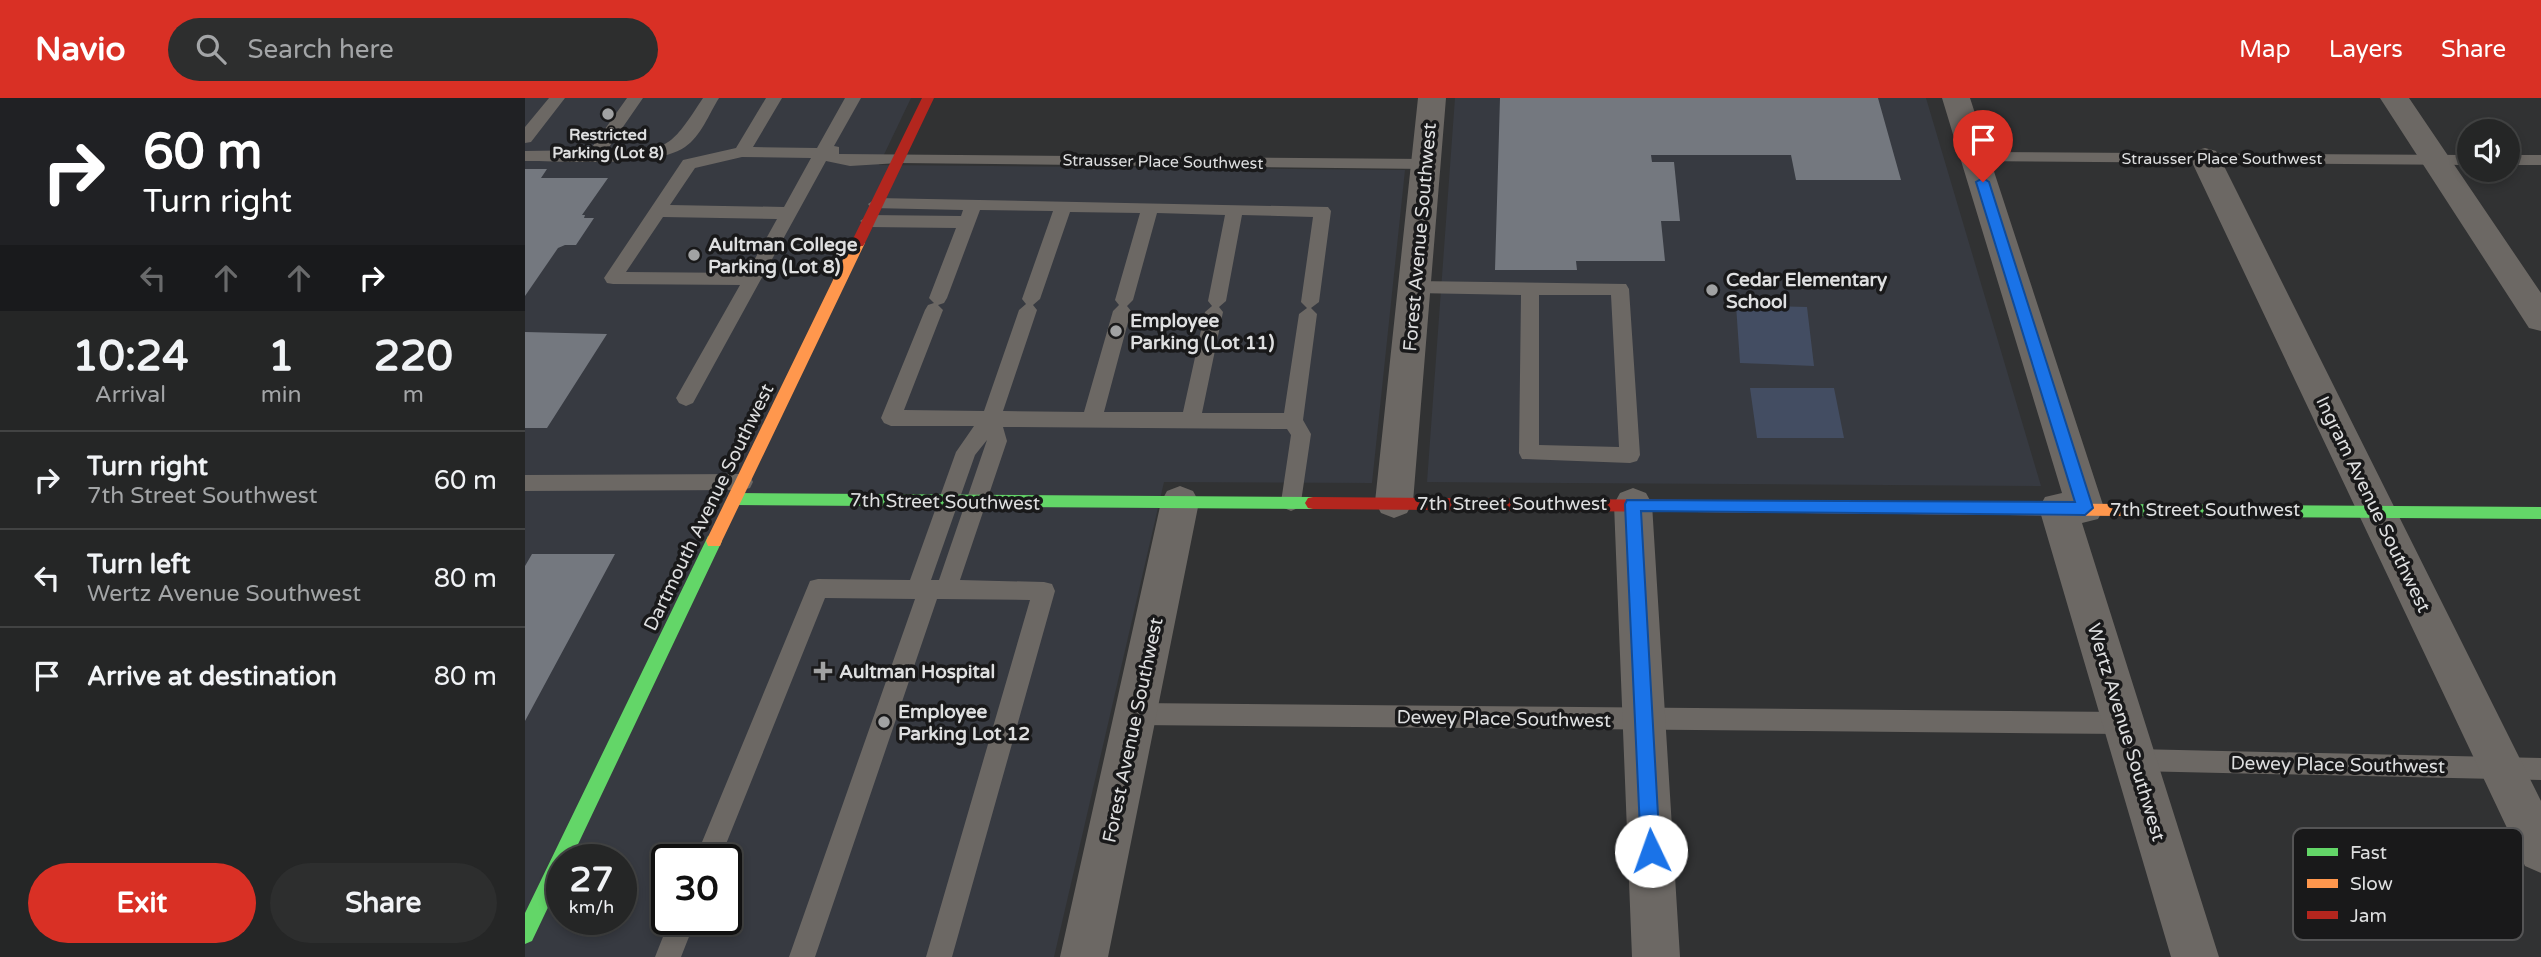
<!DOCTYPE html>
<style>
:root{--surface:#252626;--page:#2d2e2e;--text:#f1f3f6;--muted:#a3a5a7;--line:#424343;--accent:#d93025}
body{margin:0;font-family:"Varela Round",sans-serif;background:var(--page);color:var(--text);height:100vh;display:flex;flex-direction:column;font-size:26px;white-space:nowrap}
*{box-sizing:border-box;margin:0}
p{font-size:23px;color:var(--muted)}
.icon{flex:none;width:38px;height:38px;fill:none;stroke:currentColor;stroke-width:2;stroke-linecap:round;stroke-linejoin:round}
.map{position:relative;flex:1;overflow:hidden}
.drawer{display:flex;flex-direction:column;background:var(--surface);width:525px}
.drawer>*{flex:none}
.banner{background:#202124;color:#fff;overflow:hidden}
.controls{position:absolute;left:1932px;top:21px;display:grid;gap:14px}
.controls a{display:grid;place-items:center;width:63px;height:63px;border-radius:50%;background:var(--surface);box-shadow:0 4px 10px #0003,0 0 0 2px var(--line);font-size:35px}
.speed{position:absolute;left:21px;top:746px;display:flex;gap:14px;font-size:35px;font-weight:700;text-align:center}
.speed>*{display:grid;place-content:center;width:91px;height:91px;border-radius:50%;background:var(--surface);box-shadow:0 4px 10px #0003,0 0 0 2px var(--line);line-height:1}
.speed small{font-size:18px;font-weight:400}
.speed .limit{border:4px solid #111;border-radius:10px;background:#fff;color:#111}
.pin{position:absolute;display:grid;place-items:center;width:60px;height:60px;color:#fff;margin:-72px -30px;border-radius:50% 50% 50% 0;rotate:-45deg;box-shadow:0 0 7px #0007}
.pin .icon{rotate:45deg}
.me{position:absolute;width:77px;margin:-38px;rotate:357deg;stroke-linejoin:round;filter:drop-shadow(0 0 5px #0008)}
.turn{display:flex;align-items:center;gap:24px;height:147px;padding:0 28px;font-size:32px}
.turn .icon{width:91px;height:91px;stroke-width:2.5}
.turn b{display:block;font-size:49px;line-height:60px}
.lanes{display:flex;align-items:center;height:66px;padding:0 28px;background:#0003;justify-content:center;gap:35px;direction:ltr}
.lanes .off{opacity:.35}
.eta{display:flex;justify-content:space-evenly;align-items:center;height:119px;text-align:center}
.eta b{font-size:42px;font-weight:700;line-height:49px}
.primary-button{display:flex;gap:14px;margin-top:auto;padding:14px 28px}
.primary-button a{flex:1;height:80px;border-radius:42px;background:var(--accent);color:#fff;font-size:28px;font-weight:700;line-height:80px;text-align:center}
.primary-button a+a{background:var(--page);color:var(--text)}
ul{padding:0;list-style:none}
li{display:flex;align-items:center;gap:21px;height:98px;padding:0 28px;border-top:2px solid var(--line)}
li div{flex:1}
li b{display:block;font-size:26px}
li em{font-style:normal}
header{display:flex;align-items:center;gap:42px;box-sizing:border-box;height:98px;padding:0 35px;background:var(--accent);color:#fff}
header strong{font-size:33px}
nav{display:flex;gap:38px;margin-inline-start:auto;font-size:24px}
.search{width:490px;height:63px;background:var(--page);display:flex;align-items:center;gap:18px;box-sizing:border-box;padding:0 24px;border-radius:38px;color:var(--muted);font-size:26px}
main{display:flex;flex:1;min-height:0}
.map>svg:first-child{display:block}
.built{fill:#373a41;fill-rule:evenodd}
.green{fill:#434d62}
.building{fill:#74787f}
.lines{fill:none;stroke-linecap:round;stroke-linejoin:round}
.lane{fill:#6c6864;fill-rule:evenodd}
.street{fill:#6c6864;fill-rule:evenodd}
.fast{fill:#63d668;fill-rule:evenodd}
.slow{fill:#ff974d;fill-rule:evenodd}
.jam{fill:#b3261e;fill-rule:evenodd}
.route{fill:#1a73e8;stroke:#114b97;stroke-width:2}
.poi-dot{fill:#a1a2a3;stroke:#19191a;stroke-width:2.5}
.labels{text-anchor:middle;stroke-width:7;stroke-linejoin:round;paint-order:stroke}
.far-poi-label{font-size:16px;font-weight:bold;fill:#dedfe0;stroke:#19191a}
.far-street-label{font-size:16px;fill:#dedfe0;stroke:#19191a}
.street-label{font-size:19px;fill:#dedfe0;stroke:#19191a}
.poi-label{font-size:19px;font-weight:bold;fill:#dedfe0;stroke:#19191a;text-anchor:start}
.key{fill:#19191a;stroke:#545455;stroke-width:2}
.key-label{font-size:19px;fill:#dedfe0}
</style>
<header>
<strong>Navio</strong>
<div class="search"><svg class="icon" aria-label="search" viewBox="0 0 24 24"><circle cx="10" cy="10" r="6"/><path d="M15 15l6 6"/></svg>Search here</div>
<nav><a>Map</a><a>Layers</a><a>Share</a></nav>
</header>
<main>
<section class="drawer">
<div class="banner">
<div class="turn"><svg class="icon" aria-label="right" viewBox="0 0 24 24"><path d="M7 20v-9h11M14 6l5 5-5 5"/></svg><div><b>60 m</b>Turn right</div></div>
<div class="lanes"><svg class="icon off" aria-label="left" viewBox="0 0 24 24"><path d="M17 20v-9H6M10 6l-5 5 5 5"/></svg><svg class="icon off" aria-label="ahead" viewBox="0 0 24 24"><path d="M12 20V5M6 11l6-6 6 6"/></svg><svg class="icon off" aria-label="ahead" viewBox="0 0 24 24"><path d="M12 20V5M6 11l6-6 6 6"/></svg><svg class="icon" aria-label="right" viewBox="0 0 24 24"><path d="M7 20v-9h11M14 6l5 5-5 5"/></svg></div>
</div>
<div class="eta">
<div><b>10:24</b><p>Arrival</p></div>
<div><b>1</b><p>min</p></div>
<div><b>220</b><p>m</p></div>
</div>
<ul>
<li><svg class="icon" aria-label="right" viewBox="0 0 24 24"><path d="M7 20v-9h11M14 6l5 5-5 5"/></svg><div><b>Turn right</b><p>7th Street Southwest</p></div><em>60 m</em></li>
<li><svg class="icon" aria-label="left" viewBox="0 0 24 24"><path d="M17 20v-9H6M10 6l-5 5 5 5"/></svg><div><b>Turn left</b><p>Wertz Avenue Southwest</p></div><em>80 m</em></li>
<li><svg class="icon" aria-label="arrive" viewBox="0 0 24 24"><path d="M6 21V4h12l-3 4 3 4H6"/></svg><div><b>Arrive at destination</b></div><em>80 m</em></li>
</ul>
<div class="primary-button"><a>Exit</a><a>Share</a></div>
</section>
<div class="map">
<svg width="2016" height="859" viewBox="0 0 2016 859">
<rect width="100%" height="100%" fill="#313233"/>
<path class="built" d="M0 0H386L354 67 880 72 847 385 639 384 529 859H0ZM37 761H96V821H37ZM142 761H201V821H142Z
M930 0H1401L1516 388 902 384Z"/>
<path class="green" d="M1211 207 1282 209 1289 268 1215 265Z
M1225 290H1309L1319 340H1232Z"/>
<path class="building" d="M975 0H1353L1376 82H1271L1266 57H1126L1127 64H1149L1155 123H1136L1140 163H1051L1052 172H970Z
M0 71H22L16 80H83L57 117H60L59 120H69L51 147H40L33 150 0 198Z
M0 234 82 236 22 330H0Z
M7 456H90L0 623V468Z"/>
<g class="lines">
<path class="lane" d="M24 0H40L6 44 0 45V29Z
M102 0H118L82 52C144 54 145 50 178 0H194C184 16 176 38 160 49 130 70 39 63 0 63V53L65 52Z
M241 0H257L228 49 292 50 320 0H336L309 48 314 49V56L901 61 909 66 901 71 374 65 325 68 301 63 168 305 161 308 154 305 151 300 215 187 88 186 82 185 79 180 158 62 211 50ZM217 59 286 60 259 109 145 107 170 70ZM138 119 252 121 222 175 101 174Z
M1450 54 1944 57V67L1444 63 1442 59Z
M1983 57H2016V67H1983Z
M352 100 803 109 806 113 794 204 786 210 792 216 778 322 786 336 776 404 773 410 766 413 759 410 756 404 766 337 762 331 478 329 482 343 435 482 519 484 527 486 530 493 427 859H401L505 502 412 501 290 859H264L390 501 300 500 195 761H170L285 483 293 481 385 482 431 354 449 328H366L359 325 356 320 400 212 403 207 409 205 404 200 431 130 344 129 335 123 344 117 436 118 438 112 346 110 343 106ZM455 112 528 113 497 201 501 206 494 212 459 313 379 312 418 212 413 207 419 205 422 200ZM545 114 615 115 590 202 594 207 588 213 559 314 478 313 512 212 508 207 515 201ZM632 115 700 117 683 203 687 208 680 214 658 314H579L606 213 602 208 608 202ZM717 117 788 119 776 204 782 210 774 216 759 315H677L698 214 694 209 701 203ZM462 342 414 482H406L450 357Z
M890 183 1101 186 1104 191 1115 357 1112 363 1105 365 997 361 994 355 996 197 890 195 884 194 881 189 884 184ZM1014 197H1086L1094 349 1014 347Z
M218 376 225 378 228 384 225 390 218 392 0 393V377Z
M611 605 1599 614 1607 617 1611 625 1607 633 1599 636 611 627 603 624 599 616 603 608Z
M1610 651 2016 660V682L1610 673 1602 670 1598 662 1602 654Z
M145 821H171L156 859H130Z"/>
<path class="street" d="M893 0H921L888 404 882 415 869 420 856 415 850 404Z
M1417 0H1445L1579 410 1573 421 1557 425 1694 859H1646L1514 410 1520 399 1537 395Z
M1855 0H1884L2016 195V233L2004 230Z
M1680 50 1691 53 1695 60 2016 703V775L2000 768 1665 60 1669 53Z
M655 388 668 393 674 404 583 859H535L636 404 642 393Z
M1108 390 1121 395 1127 406 1155 859H1107L1089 406 1095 395Z"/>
<path class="fast" d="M210 395 788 399 793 400 796 405 793 410 788 411 210 407 205 406 202 401 205 396Z
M1595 406 2016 409V421L1595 418 1589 417 1587 412 1589 407Z
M189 436 195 438 197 443 46 761H37V780L7 843 0 846V815L183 438Z"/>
<path class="slow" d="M333 140 340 145 197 443 195 448H183L181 443 326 145Z
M1170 402 1595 406 1601 407 1603 412 1601 417 1595 418 1170 414 1165 413 1162 408 1165 403Z"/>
<path class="jam" d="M397 0H409L340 145 338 148H328L326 145Z
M788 399 1170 402 1175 403 1178 408 1175 413 1170 414 788 411 783 410 780 405 783 400Z"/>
</g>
<path class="route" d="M1458 80 1464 84 1568 410 1560 417 1116 413 1135 753 1132 760 1126 763 1119 760 1116 753 1100 406 1102 402 1550 404 1451 84Z"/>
<g class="poi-dot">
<circle cx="83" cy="16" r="7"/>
<circle cx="169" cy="157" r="7"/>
<circle cx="1187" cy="192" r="7"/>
<circle cx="591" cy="233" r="7"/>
<path d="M294.5 562.5h7v7h7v7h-7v7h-7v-7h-7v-7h7z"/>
<circle cx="359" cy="624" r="7"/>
</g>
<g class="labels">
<g class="far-poi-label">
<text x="83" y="42">Restricted<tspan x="83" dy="18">Parking (Lot 8)</tspan></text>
</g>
<g class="far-street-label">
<text x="1697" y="66">Strausser Place Southwest</text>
<text transform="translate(638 63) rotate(1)" y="6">Strausser Place Southwest</text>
</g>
<g class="street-label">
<text transform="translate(894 139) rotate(-85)" y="7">Forest Avenue Southwest</text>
<text transform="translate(420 403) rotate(1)" y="7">7th Street Southwest</text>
<text x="987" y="412">7th Street Southwest</text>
<text transform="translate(1849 406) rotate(64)" y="7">Ingram Avenue Southwest</text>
<text transform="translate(183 409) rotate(-64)" y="7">Dartmouth Avenue Southwest</text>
<text x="1680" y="418">7th Street Southwest</text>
<text transform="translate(979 620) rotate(1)" y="7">Dewey Place Southwest</text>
<text transform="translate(607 632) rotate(-78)" y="7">Forest Avenue Southwest</text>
<text transform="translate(1602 634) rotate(73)" y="7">Wertz Avenue Southwest</text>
<text transform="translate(1813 666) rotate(1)" y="7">Dewey Place Southwest</text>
</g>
<g class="poi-label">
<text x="183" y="153">Aultman College<tspan x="183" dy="22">Parking (Lot 8)</tspan></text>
<text x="1201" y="188">Cedar Elementary<tspan x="1201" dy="22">School</tspan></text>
<text x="605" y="229">Employee<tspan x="605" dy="22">Parking (Lot 11)</tspan></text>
<text x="314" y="580">Aultman Hospital</text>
<text x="373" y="620">Employee<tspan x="373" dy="22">Parking Lot 12</tspan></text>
</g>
</g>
<rect x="1768" y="730" width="230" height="112" rx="10" class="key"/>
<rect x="1782" y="750" width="31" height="8" fill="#63d668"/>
<rect x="1782" y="781" width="31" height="9" fill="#ff974d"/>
<rect x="1782" y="813" width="31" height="8" fill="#b3261e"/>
<g class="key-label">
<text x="1825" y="761">Fast</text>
<text x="1825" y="792">Slow</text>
<text x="1825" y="824">Jam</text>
</g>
</svg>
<div class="controls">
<a><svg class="icon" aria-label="sound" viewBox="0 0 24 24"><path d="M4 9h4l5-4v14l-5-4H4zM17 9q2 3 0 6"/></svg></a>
</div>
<div class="speed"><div>27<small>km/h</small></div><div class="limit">30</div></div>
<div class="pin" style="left:1458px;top:84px;background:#d93025"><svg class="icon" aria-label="arrive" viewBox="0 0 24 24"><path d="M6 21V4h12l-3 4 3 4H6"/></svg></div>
<svg class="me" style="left:1126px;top:753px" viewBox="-20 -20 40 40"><circle r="19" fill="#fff"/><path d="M0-13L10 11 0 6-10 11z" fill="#1a73e8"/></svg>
</div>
</main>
